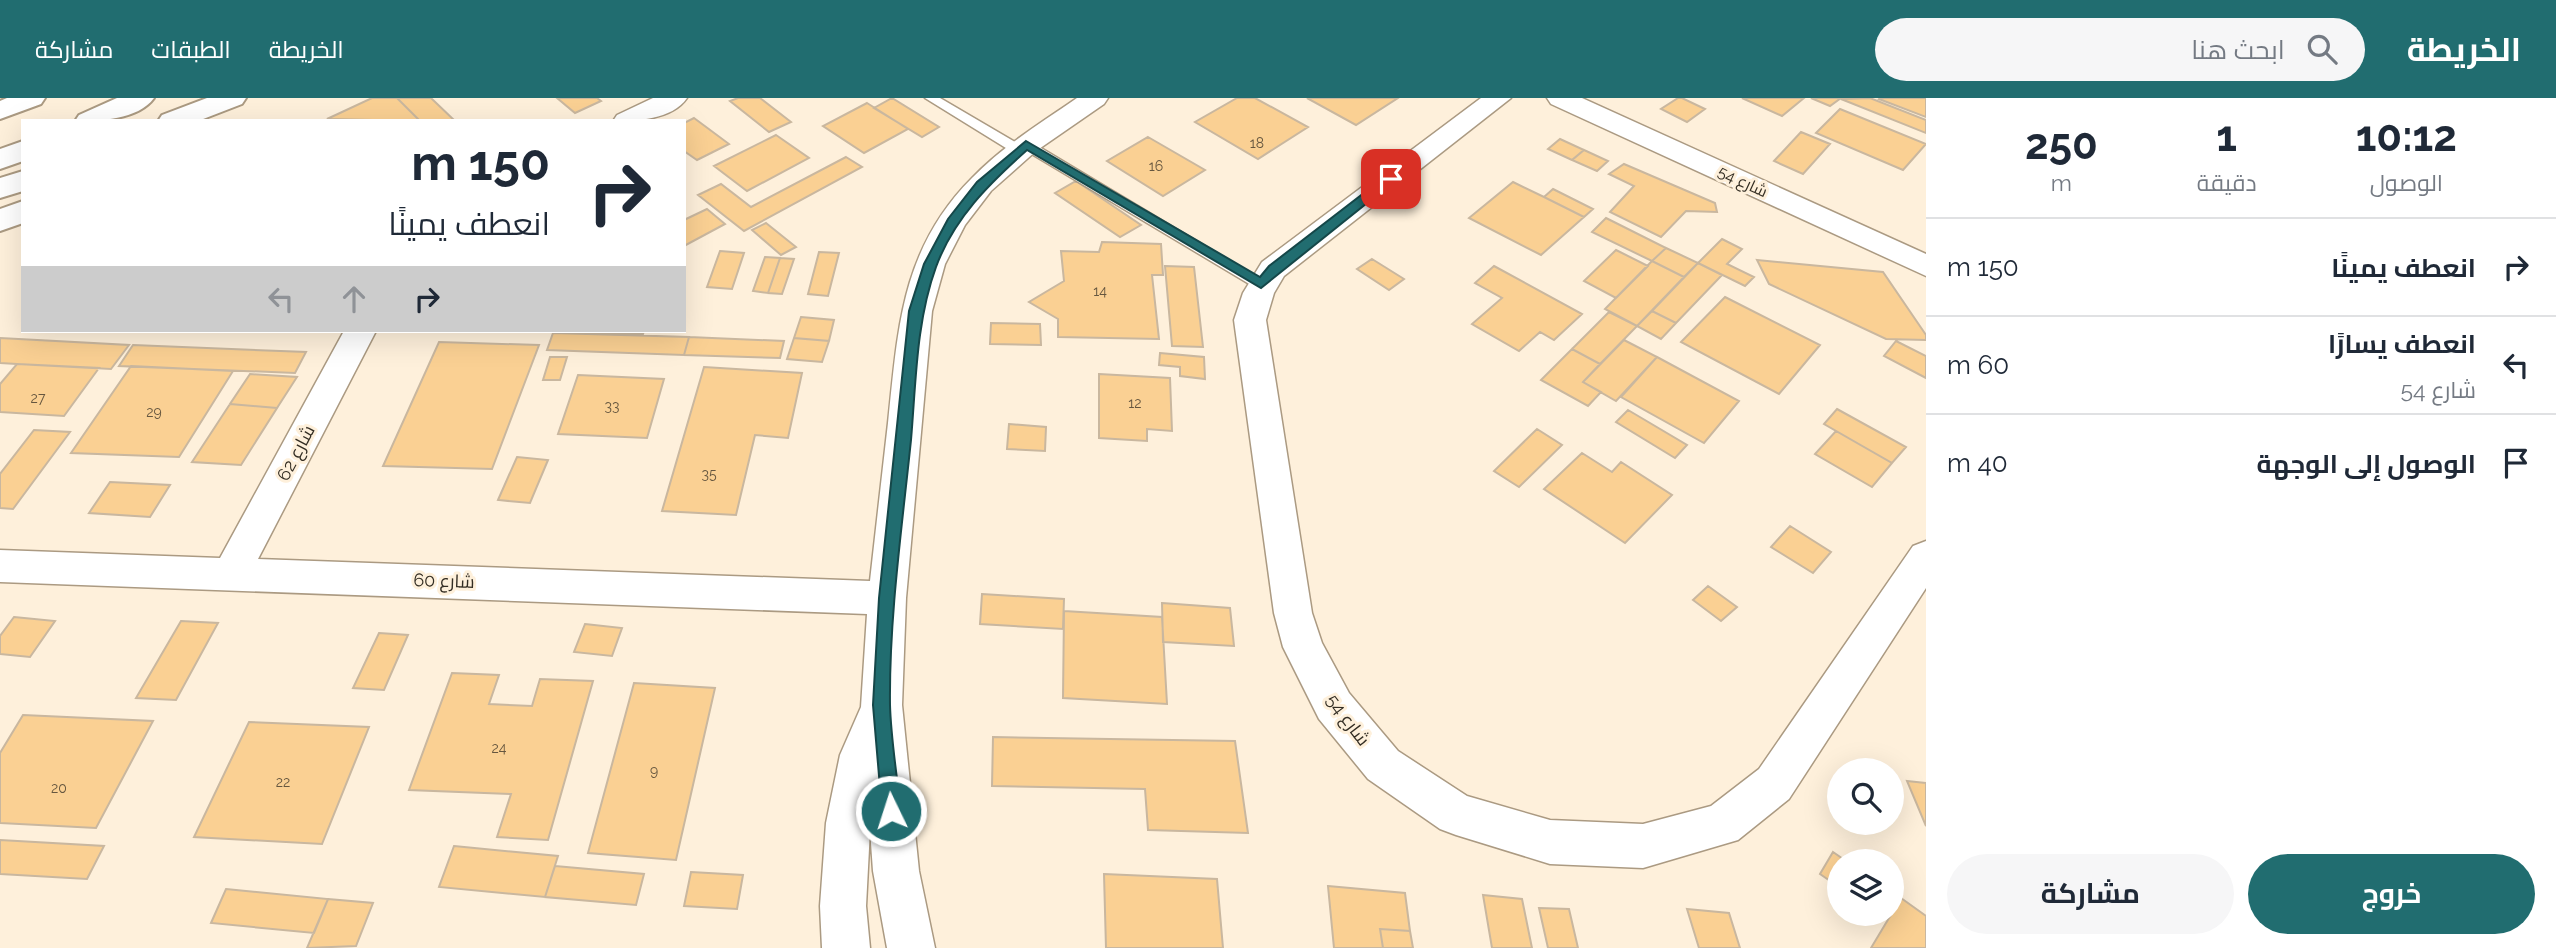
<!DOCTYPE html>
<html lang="ar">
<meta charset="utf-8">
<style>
:root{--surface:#fff;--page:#f6f6f7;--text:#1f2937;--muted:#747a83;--line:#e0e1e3;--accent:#216d70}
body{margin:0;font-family:Raleway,Cairo,sans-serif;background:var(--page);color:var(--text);direction:rtl;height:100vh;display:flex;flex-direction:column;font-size:26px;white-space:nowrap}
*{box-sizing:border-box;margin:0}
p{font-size:23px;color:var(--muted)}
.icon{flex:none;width:38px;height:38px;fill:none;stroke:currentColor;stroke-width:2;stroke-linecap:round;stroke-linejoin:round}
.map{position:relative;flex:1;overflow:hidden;direction:ltr}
.drawer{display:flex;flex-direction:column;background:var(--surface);width:630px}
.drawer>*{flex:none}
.hud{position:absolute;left:21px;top:21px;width:665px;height:214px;border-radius:0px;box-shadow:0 7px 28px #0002;direction:rtl;background:#fff;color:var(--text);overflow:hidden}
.fabs{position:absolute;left:1827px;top:660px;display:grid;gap:14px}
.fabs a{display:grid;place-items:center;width:77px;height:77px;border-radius:50%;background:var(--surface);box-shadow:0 7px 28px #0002;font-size:35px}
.pin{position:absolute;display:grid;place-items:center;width:60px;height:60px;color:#fff;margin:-30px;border-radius:14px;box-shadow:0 4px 10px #0006}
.me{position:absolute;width:77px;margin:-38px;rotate:356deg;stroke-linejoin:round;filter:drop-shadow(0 0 5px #0008)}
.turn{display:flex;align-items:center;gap:24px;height:147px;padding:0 21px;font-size:32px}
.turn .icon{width:91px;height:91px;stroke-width:2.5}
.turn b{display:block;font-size:49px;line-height:60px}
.lanes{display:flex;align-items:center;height:66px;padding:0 21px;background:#0003;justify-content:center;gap:35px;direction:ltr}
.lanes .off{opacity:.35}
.eta{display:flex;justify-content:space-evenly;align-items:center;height:119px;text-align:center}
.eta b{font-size:42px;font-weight:700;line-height:49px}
.button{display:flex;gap:14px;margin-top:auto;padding:14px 21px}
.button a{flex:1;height:80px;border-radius:42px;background:var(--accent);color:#fff;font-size:28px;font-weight:700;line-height:80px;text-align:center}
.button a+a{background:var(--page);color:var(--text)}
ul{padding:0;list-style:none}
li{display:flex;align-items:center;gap:21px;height:98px;padding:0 21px;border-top:2px solid var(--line)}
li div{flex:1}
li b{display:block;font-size:26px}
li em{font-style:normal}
header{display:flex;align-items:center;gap:42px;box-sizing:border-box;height:98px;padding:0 35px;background:var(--accent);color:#fff}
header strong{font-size:33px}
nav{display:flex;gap:38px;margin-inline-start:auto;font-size:24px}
.search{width:490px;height:63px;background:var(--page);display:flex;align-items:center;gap:18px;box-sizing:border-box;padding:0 24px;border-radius:38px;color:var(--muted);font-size:26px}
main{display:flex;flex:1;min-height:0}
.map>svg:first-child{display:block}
.building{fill:#fad093;stroke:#c9b79f;stroke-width:2}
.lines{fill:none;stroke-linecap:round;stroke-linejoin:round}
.service-casing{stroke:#ab9a82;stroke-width:3}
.minor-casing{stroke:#ab9a82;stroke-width:3}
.motorway-casing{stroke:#ab9a82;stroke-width:4}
.service{fill:#fff;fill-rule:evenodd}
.minor{fill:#fff;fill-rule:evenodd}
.motorway{fill:#fff;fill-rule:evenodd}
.route{fill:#216d70;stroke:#154749;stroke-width:2}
.labels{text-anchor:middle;stroke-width:6;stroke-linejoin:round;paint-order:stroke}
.number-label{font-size:14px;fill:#65563f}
.far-street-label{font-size:16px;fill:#332d23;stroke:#fef0db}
.street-label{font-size:18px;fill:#332d23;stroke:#fef0db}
</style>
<header>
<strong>الخريطة</strong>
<div class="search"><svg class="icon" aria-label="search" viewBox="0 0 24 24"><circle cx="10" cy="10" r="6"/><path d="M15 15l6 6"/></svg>ابحث هنا</div>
<nav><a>الخريطة</a><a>الطبقات</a><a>مشاركة</a></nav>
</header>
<main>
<section class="drawer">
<div class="eta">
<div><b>10:12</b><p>الوصول</p></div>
<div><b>1</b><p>دقيقة</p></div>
<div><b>250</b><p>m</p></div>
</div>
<ul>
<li><svg class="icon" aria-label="right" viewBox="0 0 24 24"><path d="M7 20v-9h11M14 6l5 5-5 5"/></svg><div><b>انعطف يمينًا</b></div><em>150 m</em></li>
<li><svg class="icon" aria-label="left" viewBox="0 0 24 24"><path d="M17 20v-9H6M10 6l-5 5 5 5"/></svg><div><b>انعطف يسارًا</b><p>شارع 54</p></div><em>60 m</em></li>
<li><svg class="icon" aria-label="arrive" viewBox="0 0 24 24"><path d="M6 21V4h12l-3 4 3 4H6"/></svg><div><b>الوصول إلى الوجهة</b></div><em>40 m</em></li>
</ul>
<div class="button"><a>خروج</a><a>مشاركة</a></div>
</section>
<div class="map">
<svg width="1926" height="850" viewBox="0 0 1926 850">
<rect width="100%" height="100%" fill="#fef0db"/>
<path class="building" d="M372 0H397L420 23 327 21Z
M397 0H431L455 23H420Z
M557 0H597L601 3 575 15Z
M738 0H760L791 24 769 34 730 3Z
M892 0 939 29 922 39 874 10Z
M1237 0H1255L1308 29 1258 61 1195 24Z
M1307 0H1398L1356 27Z
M1678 0H1682L1705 11 1687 24 1661 11Z
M1742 0H1804L1782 18Z
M1811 0H1841L1830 8Z
M1870 0 1926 22V35L1841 1Z
M1926 0V19L1879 1 1880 0Z
M867 5 908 31 864 55 823 28Z
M1840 11 1926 46 1903 72 1816 35Z
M694 20 729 46 697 62 684 53V25Z
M1801 34 1830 46 1803 76 1774 63Z
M776 37 809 60 747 93 714 68Z
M1148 39 1205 72 1163 98 1107 63Z
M1560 41 1584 52 1572 62 1548 51Z
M1584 52 1608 63 1597 73 1572 62Z
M846 59 862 69 744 133 698 97 721 86 751 109Z
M1624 66 1715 105 1717 114 1686 113 1661 139 1610 114 1634 88 1609 76Z
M1076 83 1141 127 1120 139 1055 95Z
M1513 84 1544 99 1584 119 1541 157 1469 120Z
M1553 91 1593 111 1584 119 1544 99Z
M707 111 725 126 684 148V122Z
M1606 120 1666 150 1652 163 1592 134Z
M766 125 796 149 781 157 752 132Z
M1722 141 1742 151 1727 166 1754 179 1745 188 1698 165Z
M1102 144 1161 146 1163 177H1152L1159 241 1058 239V221L1029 204 1064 183 1061 153 1099 154Z
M1666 150 1698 165 1684 179 1652 163Z
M1616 152 1648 168 1616 200 1584 183Z
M720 153 744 155 732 191 707 189Z
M819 154 839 155 828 198 808 196Z
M765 159 780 160 768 195 753 193Z
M780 160 794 161 782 196 768 195Z
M1372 161 1404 181 1389 192 1357 171Z
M1757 162 1883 174 1926 237V242L1886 241 1769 186Z
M1652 163 1684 179 1637 228 1605 211Z
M1698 165 1722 177 1676 225 1652 213Z
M1165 168 1194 169 1203 249 1172 248Z
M1494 168 1582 216 1554 242 1540 234 1519 253 1472 226 1502 200 1475 185Z
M1725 199 1820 247 1779 296 1681 244Z
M1652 213 1676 225 1661 241 1637 228Z
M1609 214 1637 228 1600 266 1572 251Z
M801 219 834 222 829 243 794 240Z
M991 225 1040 226 1041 247 990 246Z
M524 233H644L643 236Z
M553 235 689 239 684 257 547 252Z
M689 239 784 243 780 260 684 257Z
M0 240 129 247 111 271 17 266 0 265Z
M794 240 829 243 822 264 787 261Z
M1624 242 1657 259 1616 303 1583 284Z
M1896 243 1926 258V280L1884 258Z
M439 244 539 247 492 371 383 368Z
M133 247 306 254 295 275 119 268Z
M1572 251 1600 266 1583 284 1601 294 1588 308 1541 282Z
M1160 255 1204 259 1205 281 1180 278V269L1159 267Z
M550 259H567L560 282H543Z
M1657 259 1739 303 1704 345 1621 299Z
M17 266 99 270 64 318 0 314V286Z
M131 268 233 273 179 359 71 355Z
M704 269 802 275 788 340 755 337 736 417 662 413Z
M250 276 297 279 277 310 230 306Z
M1099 276 1170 280 1172 333 1147 331V343L1099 340Z
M578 277 664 281 647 340 558 336Z
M230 306 277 310 241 367 192 364Z
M1837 311 1906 349 1892 365 1824 326Z
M1628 312 1687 347 1675 360 1616 324Z
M1009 326 1046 329 1045 353 1007 351Z
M1537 331 1562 347 1519 389 1494 373Z
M34 332 70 334 13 411 0 410V376Z
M1836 333 1892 365 1872 389 1815 356Z
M1582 355 1612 374 1621 364 1672 397 1625 445 1544 391Z
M517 359 548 362 530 405 498 402Z
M110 384 170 387 150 419 89 415Z
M1790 428 1831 454 1813 475 1771 449Z
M1708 488 1737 509 1721 523 1693 502Z
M982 496 1064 501 1063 531 980 526Z
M1162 505 1230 510 1234 548 1163 544Z
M1064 513 1162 519 1167 606 1063 600Z
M14 519 55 523 30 559 0 556V538Z
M181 523 218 525 176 602 136 600Z
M585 526 622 530 612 558 574 554Z
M379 535 408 537 384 592 353 590Z
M452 575 499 577 489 606 532 608 540 581 593 583 548 742 497 739 511 696 409 692Z
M634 585 715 590 676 762 588 755Z
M23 617 153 623 96 730 0 725V655Z
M249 624 369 629 322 746 194 739Z
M993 639 1235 643 1248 735 1148 732 1145 691 992 688Z
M1907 683 1926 685V728Z
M0 742 104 748 87 781 0 776Z
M454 748 558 758 545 799 439 789Z
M1833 754 1846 763H1839V789L1820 776Z
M555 768 644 776 636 807 545 799Z
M691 774 743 777 737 811 684 808Z
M1104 776 1217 781 1223 850H1106Z
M1328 788 1405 795 1410 833 1380 831 1383 850H1334Z
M226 791 328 801 314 835 211 825Z
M1483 797 1522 801 1532 850H1492Z
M1901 800 1926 818V850H1871Z
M328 801 373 805 356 848 307 850Z
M1539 810 1569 811 1578 850H1548Z
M1687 811 1729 815 1740 850H1699Z
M1380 831 1410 833 1413 850H1383Z"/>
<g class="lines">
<defs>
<path id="service" d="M925 0H940L1020 47 1026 43 1031 44 1268 186 1266 190H1256L1025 52 1019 56 1014 55Z"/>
<path id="minor" d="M653 0H687C672 22 636 23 613 23L617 17Z
M1077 0H1108L1104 6 1036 53 991 93 965 127 945 166 932 213 906 500 902 607 919 773 935 850H887L873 773 870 731 866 808 870 850H822L820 808 826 725 840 657 861 609 867 516 0 484V452L220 460 344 233H376L258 461 870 483C876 430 882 377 888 325 898 231 901 151 972 80 1003 48 1041 25 1077 0Z
M1481 0H1511L1284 178 1274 195 1266 222 1312 515 1322 545 1349 595 1398 653 1467 698 1550 722 1643 726 1711 708 1759 671 1913 448 1926 443V490L1789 701 1738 742 1643 770 1550 766 1456 737 1440 731 1368 681 1319 621 1283 549 1274 515 1234 222 1243 195 1262 164Z
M1547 0H1582L1926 156V178L1551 6Z"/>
<path id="motorway" d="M7 0H45L41 6 0 21V3Z
M117 0H154C138 22 99 23 75 23L79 17Z
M207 0H246L242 6 198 23H158L162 17Z
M23 43V63L0 71V51Z
M23 73V93L0 100V80Z
M23 103V125L0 133V111Z"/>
</defs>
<use href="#service" class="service-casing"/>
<use href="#minor" class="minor-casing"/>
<use href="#motorway" class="motorway-casing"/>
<use href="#service" class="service"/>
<use href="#minor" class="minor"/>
<use href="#motorway" class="motorway"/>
</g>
<path class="route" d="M1026 43 1260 179 1269 168 1386 78H1395L1397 81 1261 190 1027 52C989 86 954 120 936 169 916 224 916 284 911 342 902 429 889 520 890 607 891 642 897 678 901 713L898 720 891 722 885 720 882 713 873 607 879 500 909 213 924 166 948 121 977 84Z"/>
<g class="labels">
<g class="number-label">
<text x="1257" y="50">18</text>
<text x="1156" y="73">16</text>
<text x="1100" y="198">14</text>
<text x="38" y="305">27</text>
<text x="1135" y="310">12</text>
<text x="612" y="313">33</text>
<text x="154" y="319">29</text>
<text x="709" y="381">35</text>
<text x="499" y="655">24</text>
<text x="654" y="678">9</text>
<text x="283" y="689">22</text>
<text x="59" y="695">20</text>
</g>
<g class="far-street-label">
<text transform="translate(1743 83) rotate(25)" y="6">شارع 54</text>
</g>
<g class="street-label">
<text transform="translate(296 355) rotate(-62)" y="6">شارع 62</text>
<text transform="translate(444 483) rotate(2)" y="6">شارع 60</text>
<text transform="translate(1348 622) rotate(53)" y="6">شارع 54</text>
</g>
</g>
</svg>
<div class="fabs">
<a><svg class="icon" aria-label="search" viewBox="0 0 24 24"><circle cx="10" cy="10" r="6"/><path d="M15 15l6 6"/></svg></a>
<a><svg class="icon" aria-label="layers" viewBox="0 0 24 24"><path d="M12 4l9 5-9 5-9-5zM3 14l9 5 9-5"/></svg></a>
</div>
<div class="pin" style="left:1391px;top:81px;background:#d93025"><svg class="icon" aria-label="arrive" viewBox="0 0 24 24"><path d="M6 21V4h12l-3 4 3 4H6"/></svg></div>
<svg class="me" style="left:891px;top:713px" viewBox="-20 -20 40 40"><circle r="17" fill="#216d70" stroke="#fff" stroke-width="3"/><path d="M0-11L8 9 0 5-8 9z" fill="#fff"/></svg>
<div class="hud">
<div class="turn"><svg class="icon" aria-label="right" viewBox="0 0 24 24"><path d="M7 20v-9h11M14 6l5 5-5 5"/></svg><div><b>150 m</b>انعطف يمينًا</div></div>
<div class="lanes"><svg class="icon off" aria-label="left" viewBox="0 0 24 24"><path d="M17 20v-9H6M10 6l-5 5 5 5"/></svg><svg class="icon off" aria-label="ahead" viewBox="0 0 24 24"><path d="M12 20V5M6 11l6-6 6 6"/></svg><svg class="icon" aria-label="right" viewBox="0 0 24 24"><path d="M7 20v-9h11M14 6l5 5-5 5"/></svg></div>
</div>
</div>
</main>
